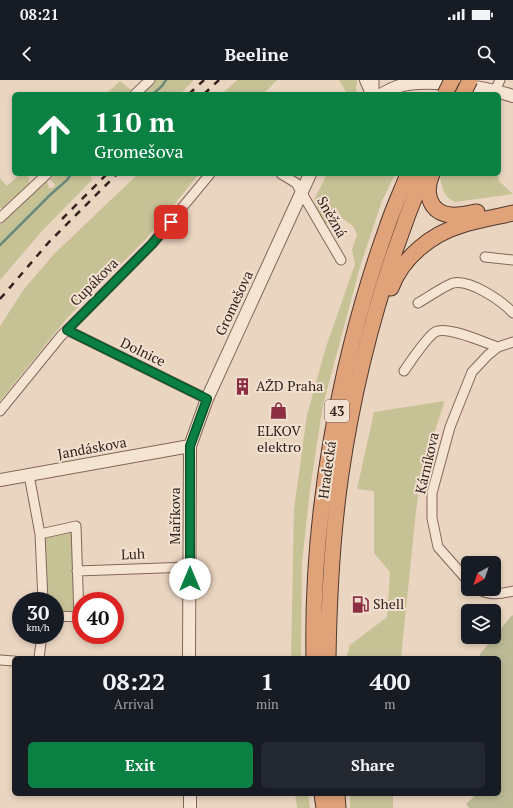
<!DOCTYPE html>
<meta charset="utf-8">
<style>
:root{--surface:#171b24;--page:#242831;--text:#f1f3f6;--muted:#9ea1a6;--accent:#0b8043}
body{margin:0;font-family:"PT Serif",serif;background:var(--page);color:var(--text);height:100vh;display:flex;flex-direction:column;font-size:15px;white-space:nowrap}
*{box-sizing:border-box;margin:0}
p{font-size:13px;color:var(--muted)}
.icon{flex:none;width:22px;height:22px;fill:none;stroke:currentColor;stroke-width:2;stroke-linecap:round;stroke-linejoin:round}
.map{position:relative;flex:1;overflow:hidden}
.sheet{position:absolute;left:12px;top:576px;width:489px;height:140px;display:flex;flex-direction:column;background:var(--surface);border-radius:6px;box-shadow:0 2px 6px #0003}
.sheet>*{flex:none}
.guide{position:absolute;left:12px;top:12px;width:489px;height:84px;border-radius:6px;box-shadow:0 2px 6px #0003;background:#0b8043;color:#fff;overflow:hidden}
.needle{width:26px;rotate:220deg}
.controls{position:absolute;left:461px;top:476px;display:grid;gap:8px}
.controls a{display:grid;place-items:center;width:40px;height:40px;border-radius:6px;background:var(--surface);box-shadow:0 2px 6px #0003;font-size:20px}
.speed{position:absolute;left:12px;top:512px;display:flex;gap:8px;font-size:20px;font-weight:700;text-align:center}
.speed>*{display:grid;place-content:center;width:52px;height:52px;border-radius:50%;background:var(--surface);box-shadow:0 2px 6px #0003;line-height:1}
.speed small{font-size:10px;font-weight:400}
.speed .limit{border:6px solid #d22;background:#fff;color:#111}
.pin{position:absolute;display:grid;place-items:center;width:34px;height:34px;color:#fff;margin:-17px;border-radius:8px;box-shadow:0 2px 6px #0006}
.me{position:absolute;width:44px;margin:-22px;rotate:0deg;stroke-linejoin:round;filter:drop-shadow(0 0 3px #0008)}
.turn{display:flex;align-items:center;gap:14px;height:84px;padding:0 16px;font-size:18px}
.turn .icon{width:52px;height:52px;stroke-width:2.5}
.turn b{display:block;font-size:28px;line-height:34px}
.eta{display:flex;justify-content:space-evenly;align-items:center;height:68px;text-align:center}
.eta b{font-size:24px;font-weight:700;line-height:28px}
.cta{display:flex;gap:8px;margin-top:auto;padding:8px 16px}
.cta a{flex:1;height:46px;border-radius:6px;background:var(--accent);color:#fff;font-size:16px;font-weight:700;line-height:46px;text-align:center}
.cta a+a{background:var(--page);color:var(--text)}
.status{display:flex;justify-content:space-between;align-items:center;height:28px;padding:0 20px;background:var(--surface);direction:ltr}
.status svg{height:11px;fill:currentColor}
header{display:flex;justify-content:space-between;align-items:center;height:52px;padding:0 16px;background:var(--surface);font-size:18px;font-weight:700}
.map>svg:first-child{display:block}
.green{fill:#c7c296}
.cemetery{fill:#bcb995}
.lines{fill:none;stroke-linecap:round;stroke-linejoin:round}
.stream{stroke:#6b8a7c;stroke-width:2.5}
.minor-casing{stroke:#82675a;stroke-width:11}
.tertiary-casing{stroke:#82675a;stroke-width:14}
.trunk-casing{stroke:#50372e;stroke-width:17}
.minor{stroke:#f6e4d3;stroke-width:9}
.tertiary{stroke:#f6e4d3;stroke-width:12}
.trunk{stroke:#e0a279;stroke-width:15}
.rail{stroke:#33231d;stroke-width:2.5;stroke-dasharray:7 7;stroke-linecap:butt}
.trunk-bridge-casing{stroke:#50372e;stroke-width:17;stroke-linecap:butt}
.trunk-bridge{stroke:#e0a279;stroke-width:15}
.route-casing{stroke:#07532c;stroke-width:10}
.route{stroke:#0b8043;stroke-width:7}
.labels{text-anchor:middle;stroke-width:4;stroke-linejoin:round;paint-order:stroke}
.shield{fill:#f2e1d0;stroke:#6c5c53;stroke-width:1}
.shield-label{font-size:13px;font-weight:bold;fill:#33231d}
.street-label{font-size:14px;fill:#33231d;stroke:#f2e1d0}
.poi-label{font-size:14px;fill:#33231d;stroke:#f2e1d0;text-anchor:start}
</style>
<div class="status"><b>08:21</b><svg viewBox="0 0 49 12"><path d="M0 12V9h3v3zM5 12V6h3v6zM10 12V3h3v9zM15 12V0h3v12zM26 1h20v11H26zM47 4h2v5h-2z"/></svg></div>
<header><svg class="icon" aria-label="back" viewBox="0 0 24 24"><path d="M15 5l-7 7 7 7"/></svg>Beeline<svg class="icon" aria-label="search" viewBox="0 0 24 24"><circle cx="10" cy="10" r="6"/><path d="M15 15l6 6"/></svg></header>
<div class="map">
<svg width="513" height="728" viewBox="0 0 513 728">
<rect width="100%" height="100%" fill="#ead5c1"/>
<path class="green" d="M156 0H194L180 14H141Z
M237 0H277L263 14H222Z
M339 0H357L356 14H347Z
M120 1 131 10 127 14H106Z
M20 94H25L29 98V107L5 129 0 128V98L7 106Z
M55 94H98L96 96 93 95 91 96 92 100 42 151 0 200V145L47 101 49 108H53L55 105 50 99Z
M138 94H203L202 96 198 95 146 159 68 237 0 321V246L24 209 54 174Z
M333 94H395L382 121 360 187 323 325 310 409 302 483 301 578H291L294 429 307 335 326 267 355 184 352 169 357 155 353 146 339 136 324 145 314 120 326 96Z
M440 94H498L499 101 513 114 455 122C443 117 441 105 440 94Z
M444 321V323L425 382 419 410 416 431 401 578H346L350 565 387 537 390 492 374 473V411L357 409 374 332Z
M69 452 72 454V459L74 531 72 532H55V521H45L44 455Z
M295 714H308L310 728H297Z
M350 714H393V728H350Z"/>
<path class="cemetery" d="M512 535 513 536V728H469L466 724 477 714H499V578H480V574Z"/>
<g class="lines">
<path class="stream" d="M153 14 162 6 166 0
M0 165 50 115 67 100 71 94"/>
<defs>
<path id="minor" d="M495 11 500 0
M135 14 150 0
M374 14V0
M281 94 296 103 341 180
M0 138 47 94
M485 177 513 180
M418 223C427 218 444 206 453 203 470 199 502 221 513 233
M67 250 207 319
M404 291C411 281 426 258 435 252 447 245 485 263 498 267
M0 331 61 256 152 164 210 94
M29 395 40 454 43 521
M40 454 76 446 79 537 55 536
M77 491 190 487
M468 501 438 467 432 438V413L450 347 472 292 488 275 498 267 513 262
M478 509C489 516 501 514 513 511
M39 578 42 555
M0 580 14 581"/>
<path id="tertiary" d="M366 0 372 14
M382 14C391 9 399 5 408 4 436 0 486 7 513 16
M0 400 190 366
M189 578 190 366 207 319 310 94
M190 714V728"/>
<path id="trunk" d="M432 94C424 112 429 133 451 135 460 136 469 133 477 132
M391 208C402 178 431 154 462 145 479 140 496 137 513 133
M314 578C311 436 339 281 387 147 393 129 401 112 408 94
M328 578C329 517 332 455 341 394 356 291 384 190 424 94
M322 714 324 728
M337 714 338 728"/>
</defs>
<use href="#minor" class="minor-casing"/>
<use href="#tertiary" class="tertiary-casing"/>
<use href="#trunk" class="trunk-casing"/>
<use href="#minor" class="minor"/>
<use href="#tertiary" class="tertiary"/>
<use href="#trunk" class="trunk"/>
<path class="rail" d="M189 14 204 0
M204 14 219 0
M62 139 107 94
M0 219 49 162 117 94"/>
<defs>
<path id="trunk-bridge" d="M445 14 452 0
M463 14 470 0"/>
</defs>
<use href="#trunk-bridge" class="trunk-bridge-casing"/>
<use href="#trunk-bridge" class="trunk-bridge"/>
</g>
<g class="lines">
<defs>
<path id="route" d="M171 142 152 164 67 250 207 319 190 366V499"/>
</defs>
<use href="#route" class="route-casing"/>
<use href="#route" class="route"/>
</g>
<defs>
<symbol id="building-bare" viewBox="-9 -9 18 18"><path d="M-4-6H4V6H1V3H-1V6H-4ZM-2.5-4.3h1.7v1.8h-1.7ZM.8-4.3h1.7v1.8H.8ZM-2.5-1h1.7V.8h-1.7ZM.8-1h1.7V.8H.8Z" fill="#8c2f43" stroke="#f2e1d0" stroke-width="2.5" paint-order="stroke"/></symbol>
<symbol id="shop-bare" viewBox="-9 -9 18 18"><path d="M-5-2.5h2.3a2.7 3.5 0 0 1 5.4 0H5L5.5 6h-11ZM-1.5-2.5h3a1.5 2.3 0 0 0-3 0Z" fill="#8c2f43" stroke="#f2e1d0" stroke-width="2.5" paint-order="stroke"/></symbol>
<symbol id="fuel-bare" viewBox="-9 -9 18 18"><path d="M-5.5-6h7V0h2V4h1.3V-2.5L3-4.5l.8-.8L6-3V5H2.5V1h-1V6h-7ZM-4.2-4.7v3.2H.2V-4.7Z" fill="#8c2f43" stroke="#f2e1d0" stroke-width="2.5" paint-order="stroke"/></symbol>
</defs>
<g fill-rule="evenodd">
<use href="#building-bare" x="230" y="294" width="25" height="25"/>
<use href="#shop-bare" x="266" y="318" width="25" height="25"/>
<use href="#fuel-bare" x="348" y="512" width="25" height="25"/>
</g>
<g class="labels">
<rect class="shield" x="325" y="320" width="24" height="22" rx="3"/>
<g class="shield-label">
<text x="337" y="336">43</text>
</g>
<g class="street-label">
<text transform="translate(332 137) rotate(60)" y="5">Sněžná</text>
<text transform="translate(94 202) rotate(-45)" y="5">Cupákova</text>
<text transform="translate(234 223) rotate(-65)" y="5">Gromešova</text>
<text transform="translate(143 272) rotate(26)" y="5">Dolnice</text>
<text transform="translate(92 368) rotate(-10)" y="5">Jandáskova</text>
<text transform="translate(427 383) rotate(-77)" y="5">Kárníkova</text>
<text transform="translate(327 390) rotate(-82)" y="5">Hradecká</text>
<text transform="translate(175 436) rotate(-90)" y="5">Maříkova</text>
<text transform="translate(133 474) rotate(-2)" y="5">Luh</text>
</g>
<g class="poi-label">
<text x="256" y="311">AŽD Praha</text>
<text x="279" y="356" text-anchor="middle">ELKOV<tspan x="279" dy="16">elektro</tspan></text>
<text x="373" y="529">Shell</text>
</g>
</g>
</svg>
<div class="controls">
<a><svg class="needle" viewBox="-14 -14 28 28"><path d="M0-13l5 13h-10z" fill="#e53935"/><path d="M0 13l5-13h-10z" fill="#9ea1a6"/></svg></a>
<a><svg class="icon" aria-label="layers" viewBox="0 0 24 24"><path d="M12 4l9 5-9 5-9-5zM3 14l9 5 9-5"/></svg></a>
</div>
<div class="speed"><div>30<small>km/h</small></div><div class="limit">40</div></div>
<div class="pin" style="left:171px;top:142px;background:#d93025"><svg class="icon" aria-label="arrive" viewBox="0 0 24 24"><path d="M6 21V4h12l-3 4 3 4H6"/></svg></div>
<svg class="me" style="left:190px;top:499px" viewBox="-20 -20 40 40"><circle r="19" fill="#fff"/><path d="M0-13L10 11 0 6-10 11z" fill="#0b8043"/></svg>
<div class="guide">
<div class="turn"><svg class="icon" aria-label="ahead" viewBox="0 0 24 24"><path d="M12 20V5M6 11l6-6 6 6"/></svg><div><b>110 m</b>Gromešova</div></div>
</div>
<section class="sheet">
<div class="eta">
<div><b>08:22</b><p>Arrival</p></div>
<div><b>1</b><p>min</p></div>
<div><b>400</b><p>m</p></div>
</div>
<div class="cta"><a>Exit</a><a>Share</a></div>
</section>
</div>
